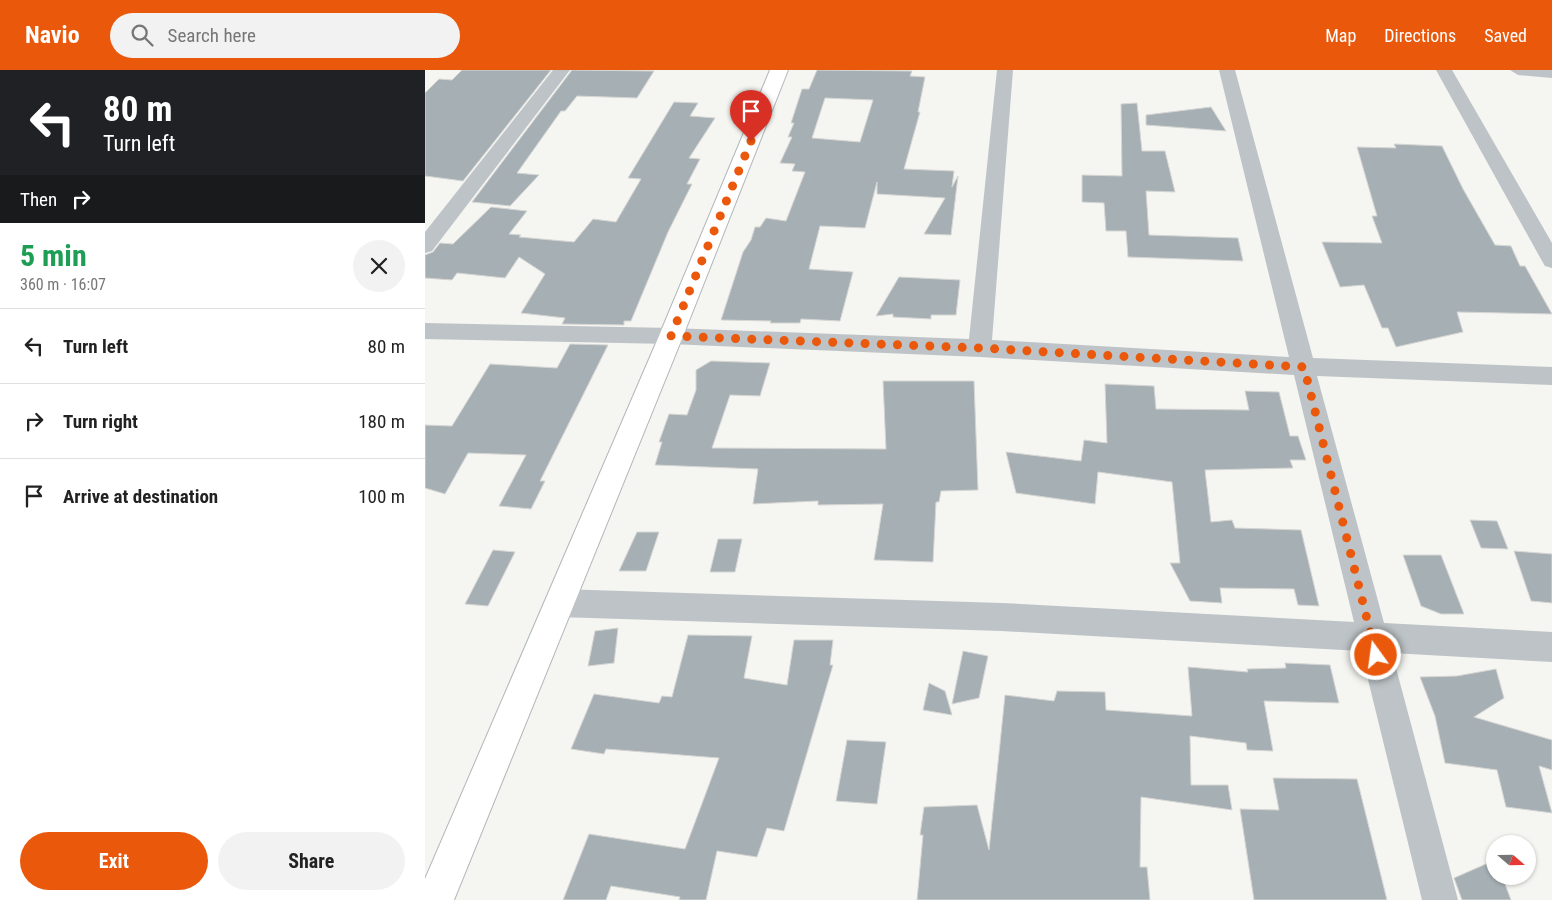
<!DOCTYPE html>
<meta charset="utf-8">
<style>
:root{--surface:#fff;--page:#f2f2f2;--text:#222;--muted:#767676;--line:#e0e0e0;--accent:#ea580c}
body{margin:0;font-family:"Roboto Condensed",sans-serif;background:var(--page);color:var(--text);height:100vh;display:flex;flex-direction:column;font-size:19px;white-space:nowrap}
*{box-sizing:border-box;margin:0}
p{font-size:16px;color:var(--muted)}
.icon{flex:none;width:28px;height:28px;fill:none;stroke:currentColor;stroke-width:2;stroke-linecap:round;stroke-linejoin:round}
.map{position:relative;flex:1;overflow:hidden}
.details{display:flex;flex-direction:column;background:var(--surface);width:425px}
.details>*{flex:none}
.guide{background:#202124;color:#fff;overflow:hidden}
.needle{width:32px;rotate:110deg}
.fabs{position:absolute;left:1061px;top:765px;display:grid;gap:10px}
.fabs a{display:grid;place-items:center;width:50px;height:50px;border-radius:50%;background:var(--surface);box-shadow:0 1px 4px #0004;font-size:25px}
.pin{position:absolute;display:grid;place-items:center;width:42px;height:42px;color:#fff;margin:-51px -21px;border-radius:50% 50% 50% 0;rotate:-45deg;box-shadow:0 0 5px #0007}
.pin .icon{rotate:45deg}
.me{position:absolute;width:55px;margin:-28px;rotate:346deg;stroke-linejoin:round;filter:drop-shadow(0 0 4px #0008)}
.turn{display:flex;align-items:center;gap:18px;height:105px;padding:0 20px;font-size:22px}
.turn .icon{width:65px;height:65px;stroke-width:2.5}
.turn b{display:block;font-size:35px;line-height:42px}
.then{display:flex;align-items:center;height:48px;padding:0 20px;background:#0003;gap:10px;font-size:19px}
.round{display:grid;place-items:center;flex:none;width:52px;height:52px;border-radius:26px;background:var(--page)}
.summary{display:flex;align-items:center;justify-content:space-between;height:85px;padding:0 20px}
h1{font-size:30px;font-weight:700;line-height:38px;color:#1e9e55}
.primary-button{display:flex;gap:10px;margin-top:auto;padding:10px 20px}
.primary-button a{flex:1;height:58px;border-radius:30px;background:var(--accent);color:#fff;font-size:20px;font-weight:700;line-height:58px;text-align:center}
.primary-button a+a{background:var(--page);color:var(--text)}
ul{padding:0;list-style:none}
li{display:flex;align-items:center;gap:15px;height:75px;padding:0 20px;border-top:1px solid var(--line)}
li div{flex:1}
li b{display:block;font-size:19px}
li em{font-style:normal}
header{display:flex;align-items:center;gap:30px;box-sizing:border-box;height:70px;padding:0 25px;background:var(--accent);color:#fff}
header strong{font-size:24px}
nav{display:flex;gap:28px;margin-inline-start:auto;font-size:18px}
.search{width:350px;height:45px;background:var(--page);display:flex;align-items:center;gap:12px;box-sizing:border-box;padding:0 18px;border-radius:28px;color:var(--muted);font-size:19px}
main{display:flex;flex:1;min-height:0}
.map>svg:first-child{display:block}
.building{fill:#a6b0b4;stroke:#d6d6d4;fill-rule:evenodd}
.lines{fill:none;stroke-linecap:round;stroke-linejoin:round}
.secondary-casing{stroke:#b0b7ba;stroke-width:2}
.street{fill:#bdc3c6;fill-rule:evenodd}
.secondary{fill:#fff;fill-rule:evenodd}
.route{stroke:#ea580c;stroke-width:9;stroke-dasharray:0 16.2}
</style>
<header>
<strong>Navio</strong>
<div class="search"><svg class="icon" aria-label="search" viewBox="0 0 24 24"><circle cx="10" cy="10" r="6"/><path d="M15 15l6 6"/></svg>Search here</div>
<nav><a>Map</a><a>Directions</a><a>Saved</a></nav>
</header>
<main>
<section class="details">
<div class="guide">
<div class="turn"><svg class="icon" aria-label="left" viewBox="0 0 24 24"><path d="M17 20v-9H6M10 6l-5 5 5 5"/></svg><div><b>80 m</b>Turn left</div></div>
<div class="then">Then<svg class="icon" aria-label="right" viewBox="0 0 24 24"><path d="M7 20v-9h11M14 6l5 5-5 5"/></svg></div>
</div>
<div class="summary"><div><h1>5 min</h1><p>360 m · 16:07</p></div><a class="round"><svg class="icon" aria-label="close" viewBox="0 0 24 24"><path d="M6 6l12 12M18 6L6 18"/></svg></a></div>
<ul>
<li><svg class="icon" aria-label="left" viewBox="0 0 24 24"><path d="M17 20v-9H6M10 6l-5 5 5 5"/></svg><div><b>Turn left</b></div><em>80 m</em></li>
<li><svg class="icon" aria-label="right" viewBox="0 0 24 24"><path d="M7 20v-9h11M14 6l5 5-5 5"/></svg><div><b>Turn right</b></div><em>180 m</em></li>
<li><svg class="icon" aria-label="arrive" viewBox="0 0 24 24"><path d="M6 21V4h12l-3 4 3 4H6"/></svg><div><b>Arrive at destination</b></div><em>100 m</em></li>
</ul>
<div class="primary-button"><a>Exit</a><a>Share</a></div>
</section>
<div class="map">
<svg width="1127" height="830" viewBox="0 0 1127 830">
<rect width="100%" height="100%" fill="#f5f5f1"/>
<path class="building" d="M37 0H126L38 111 0 106V23L14 9 27 10Z
M147 0 229 1 212 28 152 26 140 41H136L92 103 114 105 85 136 47 132Z
M392 0 487 1 485 6 500 7 493 42H495L479 99 529 101 527 117 533 106 526 165 499 164 520 128 452 124V112L440 158 395 156 384 199 428 202 415 251 376 249 375 253H345L346 251 296 250 318 182 326 170 330 157H335L341 148 361 151 380 102 367 101 370 94 355 93 367 67H363L369 53H366L377 19H384ZM400 28 448 30 435 72 387 68Z
M249 32 273 33 265 46 290 48 264 88 275 89 262 114H267L243 162 206 251H199V255L137 254 140 248 96 243 120 204 94 187 80 208 32 203 27 210 0 208V185L8 182 15 173 28 174 66 137 102 141 84 164 96 165 94 167 149 172 168 149 191 152 216 109 203 108Z
M712 33 717 81H740L750 122 721 121 724 165 813 168 818 191 703 187 701 161H681L679 133 657 132V105L697 106 696 34Z
M786 37 801 61 721 55V45Z
M969 74 1017 76 1038 119 1070 175 1086 176 1095 196H1100L1127 244 1032 242 1038 262 971 277 963 258H957L939 215 915 217 897 172 957 173 947 146H952L932 77 971 78Z
M474 207 535 210 531 245H506V249L468 247V244L451 246Z
M145 274 183 275 115 411H120L106 439 74 436 101 385 43 383 20 424 0 418V355L27 356 65 294 132 298Z
M286 291 345 293 335 326 305 325 287 378 461 379 458 311H549L553 420 516 421 514 432H511L508 492 449 490 458 434 393 435V431L328 434 333 399 230 395 237 372H234L244 344 262 345 271 320V300Z
M680 314 729 316 731 339 824 340 820 321 854 322 865 366H873L881 390H865L868 398 780 400 786 452 807 450 810 458 876 460 894 536 873 535 869 519 795 518 797 533 765 531 745 493H755L747 412 673 402 670 434 591 423 581 382 656 391 659 370 682 373Z
M1045 450 1072 451 1083 479 1056 478Z
M212 462H234L221 501H194Z
M293 469H317L310 502H285Z
M68 480 90 482 63 536 40 534Z
M1089 481 1127 484V533L1106 531Z
M978 485H1016L1039 544H1016L996 536Z
M193 558 189 593 163 596 170 561Z
M263 565 327 566 319 608 362 615 369 570H408L405 595H408L359 761 342 758 332 787 292 781 281 830H254L255 827 186 816 181 830H138L164 764 260 779 294 688 181 679 179 684 146 679 169 624 234 633 237 626 247 627Z
M538 581 563 586 554 628 527 634Z
M860 593 905 595 914 633 839 631 848 681 822 680 821 673 765 666 766 715H803L807 740 716 727 715 797H722L725 830H492L498 765H495L499 737 552 735 564 780 580 625 629 631 632 621 680 622 681 640 767 646 763 597 823 602 822 599 861 598Z
M1071 599 1079 628 1049 647 1127 670V700L1114 696 1127 743 1081 737 1072 700 1020 693 1010 646 995 607 1032 606Z
M504 613 520 621 527 645 498 640Z
M422 670 461 672 452 734 411 731Z
M848 708 932 709 962 830H829L815 739 854 740Z
M1070 790V806H1077L1086 830H1037L1029 808Z"/>
<g class="lines">
<defs>
<path id="secondary" d="M345 0H363L258 266 29 830H0V809L234 266Z"/>
</defs>
<use href="#secondary" class="secondary-casing"/>
<path class="street" d="M128 0H145L7 181 0 183V162Z
M572 0H588L567 270 864 287 794 0H810L888 288 1127 297V315L892 306 959 553 1127 562V592L967 583 1033 830H997L936 581 577 561 134 547 124 543 119 533 124 523 134 519 577 533 929 552 869 305 555 287 246 274 0 269V253L246 258 544 269Z
M1011 0H1027L1127 173V198L1120 196 1117 191Z
M1085 0H1127V8L1093 5Z"/>
<use href="#secondary" class="secondary"/>
</g>
<g class="lines">
<path class="route" d="M326 71 246 266 555 278 879 297 951 585"/>
</g>
</svg>
<div class="fabs">
<a><svg class="needle" viewBox="-14 -14 28 28"><path d="M0-13l5 13h-10z" fill="#e53935"/><path d="M0 13l5-13h-10z" fill="#767676"/></svg></a>
</div>
<div class="pin" style="left:326px;top:71px;background:#d93025"><svg class="icon" aria-label="arrive" viewBox="0 0 24 24"><path d="M6 21V4h12l-3 4 3 4H6"/></svg></div>
<svg class="me" style="left:951px;top:585px" viewBox="-20 -20 40 40"><circle r="17" fill="#ea580c" stroke="#fff" stroke-width="3"/><path d="M0-11L8 9 0 5-8 9z" fill="#fff"/></svg>
</div>
</main>
